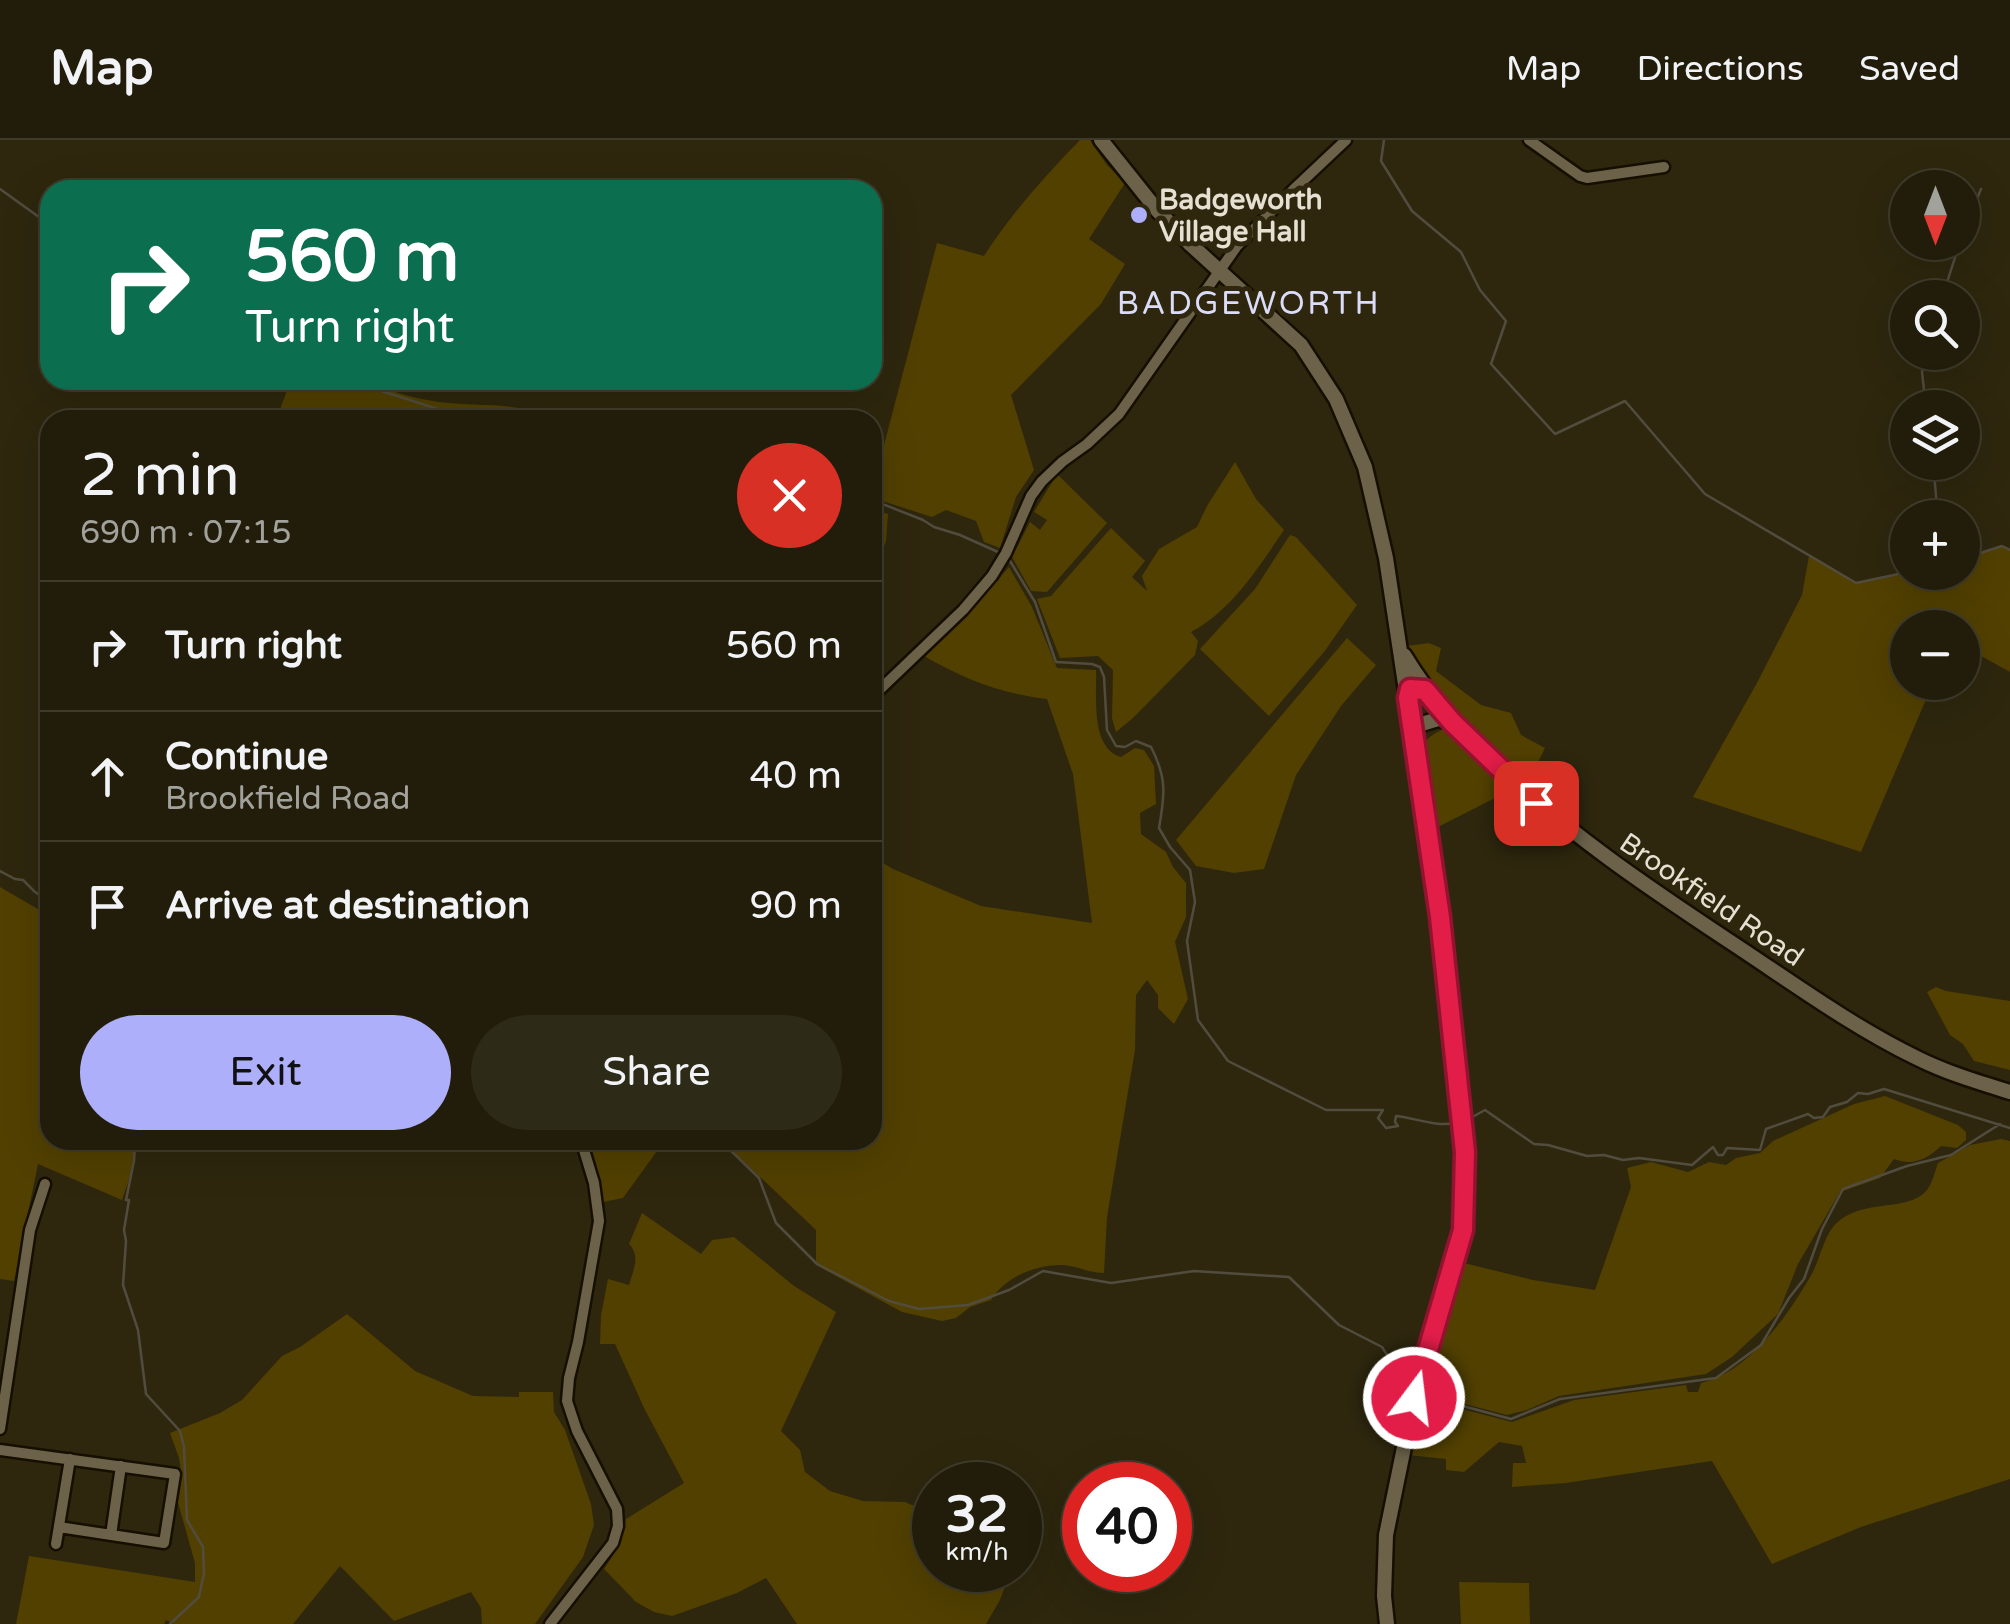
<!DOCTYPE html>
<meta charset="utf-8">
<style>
:root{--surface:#221d0a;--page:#2e2a18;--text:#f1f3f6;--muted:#a2a29c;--line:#3f3b2b;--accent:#adaffb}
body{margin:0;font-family:"Varela Round",sans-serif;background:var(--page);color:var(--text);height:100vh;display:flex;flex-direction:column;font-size:38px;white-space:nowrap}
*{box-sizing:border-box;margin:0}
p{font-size:32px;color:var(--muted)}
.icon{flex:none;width:55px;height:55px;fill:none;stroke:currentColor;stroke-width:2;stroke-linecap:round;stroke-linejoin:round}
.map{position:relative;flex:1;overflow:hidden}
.panel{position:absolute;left:40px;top:270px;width:842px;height:740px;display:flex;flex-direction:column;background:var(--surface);border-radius:30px;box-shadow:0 10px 40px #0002,0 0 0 2px var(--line)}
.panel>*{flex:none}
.top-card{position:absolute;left:40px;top:40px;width:842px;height:210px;border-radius:30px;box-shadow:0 10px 40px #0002,0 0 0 2px var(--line);background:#0b6e4f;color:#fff;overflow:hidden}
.needle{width:65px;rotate:180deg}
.buttons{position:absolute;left:1890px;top:30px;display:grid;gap:20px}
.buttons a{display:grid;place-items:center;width:90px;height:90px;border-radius:50%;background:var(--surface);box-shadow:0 10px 40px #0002,0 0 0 2px var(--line);font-size:50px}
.speed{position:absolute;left:912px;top:1322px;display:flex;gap:20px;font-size:50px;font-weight:700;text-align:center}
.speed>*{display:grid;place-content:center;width:130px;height:130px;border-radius:50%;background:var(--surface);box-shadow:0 10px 40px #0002,0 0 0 2px var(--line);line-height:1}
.speed small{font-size:25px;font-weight:400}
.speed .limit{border:15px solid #d22;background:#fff;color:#111}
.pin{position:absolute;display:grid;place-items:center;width:85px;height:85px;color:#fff;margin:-42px;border-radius:20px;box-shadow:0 5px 15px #0006}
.me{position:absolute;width:110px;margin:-55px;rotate:15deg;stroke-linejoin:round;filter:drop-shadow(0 0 8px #0008)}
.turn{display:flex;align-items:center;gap:35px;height:210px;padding:0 40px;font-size:45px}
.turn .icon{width:130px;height:130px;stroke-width:2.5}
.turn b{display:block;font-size:70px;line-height:85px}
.round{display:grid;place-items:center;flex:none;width:105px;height:105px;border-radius:52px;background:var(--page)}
.overview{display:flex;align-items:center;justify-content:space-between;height:170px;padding:0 40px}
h1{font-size:60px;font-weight:600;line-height:75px}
.button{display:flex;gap:20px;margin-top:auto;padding:20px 40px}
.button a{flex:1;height:115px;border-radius:60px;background:var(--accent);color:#111;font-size:40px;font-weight:600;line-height:115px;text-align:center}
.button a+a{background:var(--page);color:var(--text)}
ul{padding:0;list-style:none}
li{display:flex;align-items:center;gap:30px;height:130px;padding:0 40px;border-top:2px solid var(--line)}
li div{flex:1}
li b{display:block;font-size:38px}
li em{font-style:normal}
header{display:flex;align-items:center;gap:60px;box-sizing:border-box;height:140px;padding:0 50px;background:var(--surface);border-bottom:2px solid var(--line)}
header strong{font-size:48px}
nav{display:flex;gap:55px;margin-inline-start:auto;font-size:35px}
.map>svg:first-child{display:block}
.green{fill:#514000}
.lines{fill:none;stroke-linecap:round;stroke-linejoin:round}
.stream{stroke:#524c3f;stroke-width:2.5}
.street-casing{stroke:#160f00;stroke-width:15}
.secondary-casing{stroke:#160f00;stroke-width:19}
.street{stroke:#6b6249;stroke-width:10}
.secondary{stroke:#6b6249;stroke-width:14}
.route-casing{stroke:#92132f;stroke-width:25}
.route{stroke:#e11d48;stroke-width:18}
.poi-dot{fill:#adaffb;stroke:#2e270e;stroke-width:4}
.labels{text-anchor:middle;stroke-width:10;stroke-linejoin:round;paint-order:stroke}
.poi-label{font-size:28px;font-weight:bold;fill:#e5e0d2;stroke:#2e270e;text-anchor:start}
.street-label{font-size:28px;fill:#e5e0d2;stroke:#2e270e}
.quarter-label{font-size:32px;letter-spacing:2.5px;fill:#dadcf9;stroke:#2e270e}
</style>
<header>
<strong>Map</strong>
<nav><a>Map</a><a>Directions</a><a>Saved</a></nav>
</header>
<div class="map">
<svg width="2010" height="1484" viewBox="0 0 2010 1484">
<rect width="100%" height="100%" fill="#2e270e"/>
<path class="green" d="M1080 0H1090L1107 25 1125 43 1089 99 1125 124 1101 164 1011 255 1034 330 1016 357 1000 408 984 402 976 381 946 370 932 377 873 358V347L937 103 984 116C1011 74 1045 36 1080 0Z
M291 240H368C396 256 430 262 462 264 491 266 524 263 548 280H276Z
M1235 322 1256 359 1284 390C1258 428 1232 470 1191 492L1198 501 1195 515 1133 578 1116 592 1112 578 1113 530 1098 516 1060 518 1037 459 1051 456 1111 388 1145 421 1132 437 1147 451 1142 436 1159 409 1197 387 1207 366Z
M1057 334 1107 383 1047 452 1031 451 1012 417 1030 382 1040 390 1047 380 1034 372Z
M873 370 888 374 886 401 873 436Z
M1290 395 1296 397 1357 465 1324 512 1269 576 1200 509 1255 449Z
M2002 406 2010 410V532L1963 506 1962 488H1908V542L1933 543 1861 712 1693 657 1758 541 1802 455 1809 416 1856 443 1907 432H1962L1963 419Z
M1009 427 1032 467 1057 528 1096 530C1097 556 1090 608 1121 617L1135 608 1144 610 1154 626 1156 664 1140 673 1141 694 1166 712 1173 727 1186 743V777L1175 802 1188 859 1174 884 1158 868V855L1147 840 1136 855 1135 910 1107 1077 1104 1133C1088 1133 1078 1126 1063 1125 1037 1124 1005 1137 991 1160L970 1167 956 1178 942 1181 902 1172 816 1125V1090L721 1000H872L873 717 893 729 981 766 1092 783 1073 634 1047 559C1001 554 964 539 924 516L978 462Z
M1347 498 1376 525 1341 566 1296 635 1264 729 1234 733 1196 726 1176 700Z
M1429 503 1441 508 1436 531 1481 565 1511 573 1521 595 1545 608 1526 647 1516 639 1497 657 1434 689C1431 673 1417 618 1422 606 1427 595 1447 588 1456 581L1415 523 1407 506Z
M0 747 50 776V1000H140L135 1004 132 1031 122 1060 38 1024 14 1141 0 1139Z
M1936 847 1946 851 2010 861V930L1974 921 1963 904 1950 895 1927 852Z
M1885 956 1958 985 1966 992V1000L1957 1008 1941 1006C1926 1020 1913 1026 1894 1019L1880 1038 1840 1052 1798 1124 1778 1174 1732 1217 1706 1234 1559 1256 1527 1270 1507 1275 1434 1256 1424 1250 1428 1226 1460 1122 1533 1140 1595 1150 1631 1047 1627 1028 1651 1022 1688 1032 1709 1022 1726 1025 1736 1018 1760 1013 1773 1001 1854 964Z
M2001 999 2010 1001V1339L1861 1387 1772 1424 1712 1321 1566 1343 1512 1347 1513 1323H1526L1522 1306 1499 1302 1464 1332 1446 1330V1319L1408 1315 1423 1259 1512 1282 1574 1260 1686 1245 1688 1252H1698L1701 1243C1748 1232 1787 1177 1810 1137 1819 1123 1823 1099 1833 1087 1858 1057 1907 1073 1926 1051 1932 1045 1935 1031 1938 1023L1970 1005Z
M587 1000H665L623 1058 603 1062 595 1024Z
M642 1073 701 1114 712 1100 734 1097 794 1146 836 1172 781 1291 800 1310 805 1332 830 1351 863 1361 905 1362 935 1375V1430H1011L1000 1460 986 1484H797L766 1438 737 1453 672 1476 654 1472 636 1462 604 1429 619 1406 626 1379 684 1343 645 1270 615 1204H600L601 1175 608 1139 629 1145C633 1131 641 1116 629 1104Z
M347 1174 415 1231 473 1256 519 1257V1252H553L554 1272 565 1290 591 1364 594 1385 583 1417 535 1484H482L481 1468 471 1452 394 1481 340 1426 293 1484H174L166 1480 164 1484H16L29 1416 195 1442V1423L177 1359 181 1332 179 1318 170 1293 220 1273 242 1260 282 1216 300 1207Z
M1459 1442 1529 1443 1530 1484H1461Z"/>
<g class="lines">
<path class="stream" d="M1384 0 1381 21 1412 71 1461 112 1480 150 1506 181 1491 224 1555 294 1625 261 1705 354 1856 443 1908 432
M0 49 50 85
M1962 96 1981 49
M1942 158 1960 102
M347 240 444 271 493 278 533 280
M1926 268 1922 232 1927 212
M1933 322 1938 378
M872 365H885L923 380 934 387 960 395 998 412
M1962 419 2002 406 2010 410
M1010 421 1035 462 1056 522 1092 524 1100 527 1104 537 1107 590 1116 606 1125 607 1136 601 1151 607C1167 638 1165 654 1159 688L1170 707 1190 730 1195 762 1187 801 1198 880 1228 921 1326 970H1383L1378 978 1386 988 1398 986 1395 982 1396 976C1416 978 1435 987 1455 983
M0 731 15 739 23 740 35 752 50 762
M1467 980 1485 970 1534 1004 1548 1005 1587 1016 1604 1015 1623 1020 1639 1018 1692 1025 1713 1007 1718 1015H1723L1727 1008 1760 1010 1766 989 1808 974 1814 978 1823 977 1830 967 1847 962 1858 953 1868 954 1884 949 2010 988
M139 1000 135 1004 134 1021 126 1060H129L124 1090 126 1101 123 1145 138 1190 146 1254 180 1291 184 1307 187 1380 203 1407 204 1433 199 1457 170 1484
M720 1000 759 1038 776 1083 817 1124 889 1161 919 1169 968 1165 1009 1150 1043 1131 1111 1143 1194 1131 1289 1137 1339 1185 1382 1207 1405 1243 1411 1246
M1422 1252 1433 1258 1511 1279 1560 1259 1716 1238 1761 1205 1789 1158 1804 1139 1822 1089 1843 1049 1907 1026 1951 1015 2000 984"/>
<defs>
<path id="street" d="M1529 0 1580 36 1587 38 1664 27
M872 557 963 470 992 436 1006 413 1031 356 1042 341 1062 322 1087 304 1119 274 1237 106 1293 50 1346 0
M0 1289 30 1090 45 1044
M0 1310 175 1334 164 1403 59 1387
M111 1395 121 1326
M56 1404 70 1319
M550 1484 613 1403 618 1386 617 1369 577 1291 567 1261 569 1238 578 1202 599 1081 594 1043 581 1000"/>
<path id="secondary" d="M1101 0 1157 70 1190 104 1301 205 1336 259 1365 327 1386 418 1440 777 1465 1012 1463 1090 1417 1244 1386 1395 1384 1456 1387 1484
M1404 515C1432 561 1459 589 1497 626 1569 694 1646 746 1729 801 1790 841 1851 886 1917 918 1947 933 1978 942 2010 952
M1412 587 1438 579 1451 582"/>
</defs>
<use href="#street" class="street-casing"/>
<use href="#secondary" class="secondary-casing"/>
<use href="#street" class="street"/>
<use href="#secondary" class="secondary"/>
</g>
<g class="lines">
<defs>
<path id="route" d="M1414 1258 1463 1090 1465 1012 1440 777 1408 558 1410 549 1425 550 1452 582 1536 663"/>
</defs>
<use href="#route" class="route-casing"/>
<use href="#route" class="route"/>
</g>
<circle class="poi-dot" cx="1139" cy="75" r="10"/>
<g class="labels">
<g class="poi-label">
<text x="1159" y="69">Badgeworth<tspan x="1159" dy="32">Village Hall</tspan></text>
</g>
<g class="street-label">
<text transform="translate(1712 759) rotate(34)" y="10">Brookfield Road</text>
</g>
<g class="quarter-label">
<text x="1249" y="174">BADGEWORTH</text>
</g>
</g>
</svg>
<div class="buttons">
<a><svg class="needle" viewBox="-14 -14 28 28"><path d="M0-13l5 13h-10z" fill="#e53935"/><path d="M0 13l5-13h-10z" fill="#a2a29c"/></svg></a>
<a><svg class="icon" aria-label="search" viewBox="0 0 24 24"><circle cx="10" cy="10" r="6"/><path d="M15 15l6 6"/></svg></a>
<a><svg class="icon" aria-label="layers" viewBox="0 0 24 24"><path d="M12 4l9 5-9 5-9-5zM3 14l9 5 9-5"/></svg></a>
<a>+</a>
<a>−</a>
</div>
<div class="speed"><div>32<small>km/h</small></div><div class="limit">40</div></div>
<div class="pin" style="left:1536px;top:663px;background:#d93025"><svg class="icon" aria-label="arrive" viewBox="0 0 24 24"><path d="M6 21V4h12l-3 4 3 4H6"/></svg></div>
<svg class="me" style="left:1414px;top:1258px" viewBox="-20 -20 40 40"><circle r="17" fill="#e11d48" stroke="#fff" stroke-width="3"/><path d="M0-11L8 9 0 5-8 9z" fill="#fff"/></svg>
<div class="top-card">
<div class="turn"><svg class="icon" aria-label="right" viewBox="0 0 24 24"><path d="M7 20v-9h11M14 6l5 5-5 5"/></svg><div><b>560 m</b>Turn right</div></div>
</div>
<section class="panel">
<div class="overview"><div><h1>2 min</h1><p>690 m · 07:15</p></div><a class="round" style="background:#d93025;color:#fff"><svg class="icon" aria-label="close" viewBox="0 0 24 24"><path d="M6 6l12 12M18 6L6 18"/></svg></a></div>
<ul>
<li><svg class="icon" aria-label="right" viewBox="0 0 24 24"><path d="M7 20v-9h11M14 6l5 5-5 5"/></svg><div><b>Turn right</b></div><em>560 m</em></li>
<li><svg class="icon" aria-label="ahead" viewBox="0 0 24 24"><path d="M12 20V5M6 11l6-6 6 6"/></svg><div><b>Continue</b><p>Brookfield Road</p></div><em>40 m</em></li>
<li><svg class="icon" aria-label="arrive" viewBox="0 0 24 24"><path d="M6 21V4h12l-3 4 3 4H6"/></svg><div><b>Arrive at destination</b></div><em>90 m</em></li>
</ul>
<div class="button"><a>Exit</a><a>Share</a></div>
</section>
</div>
